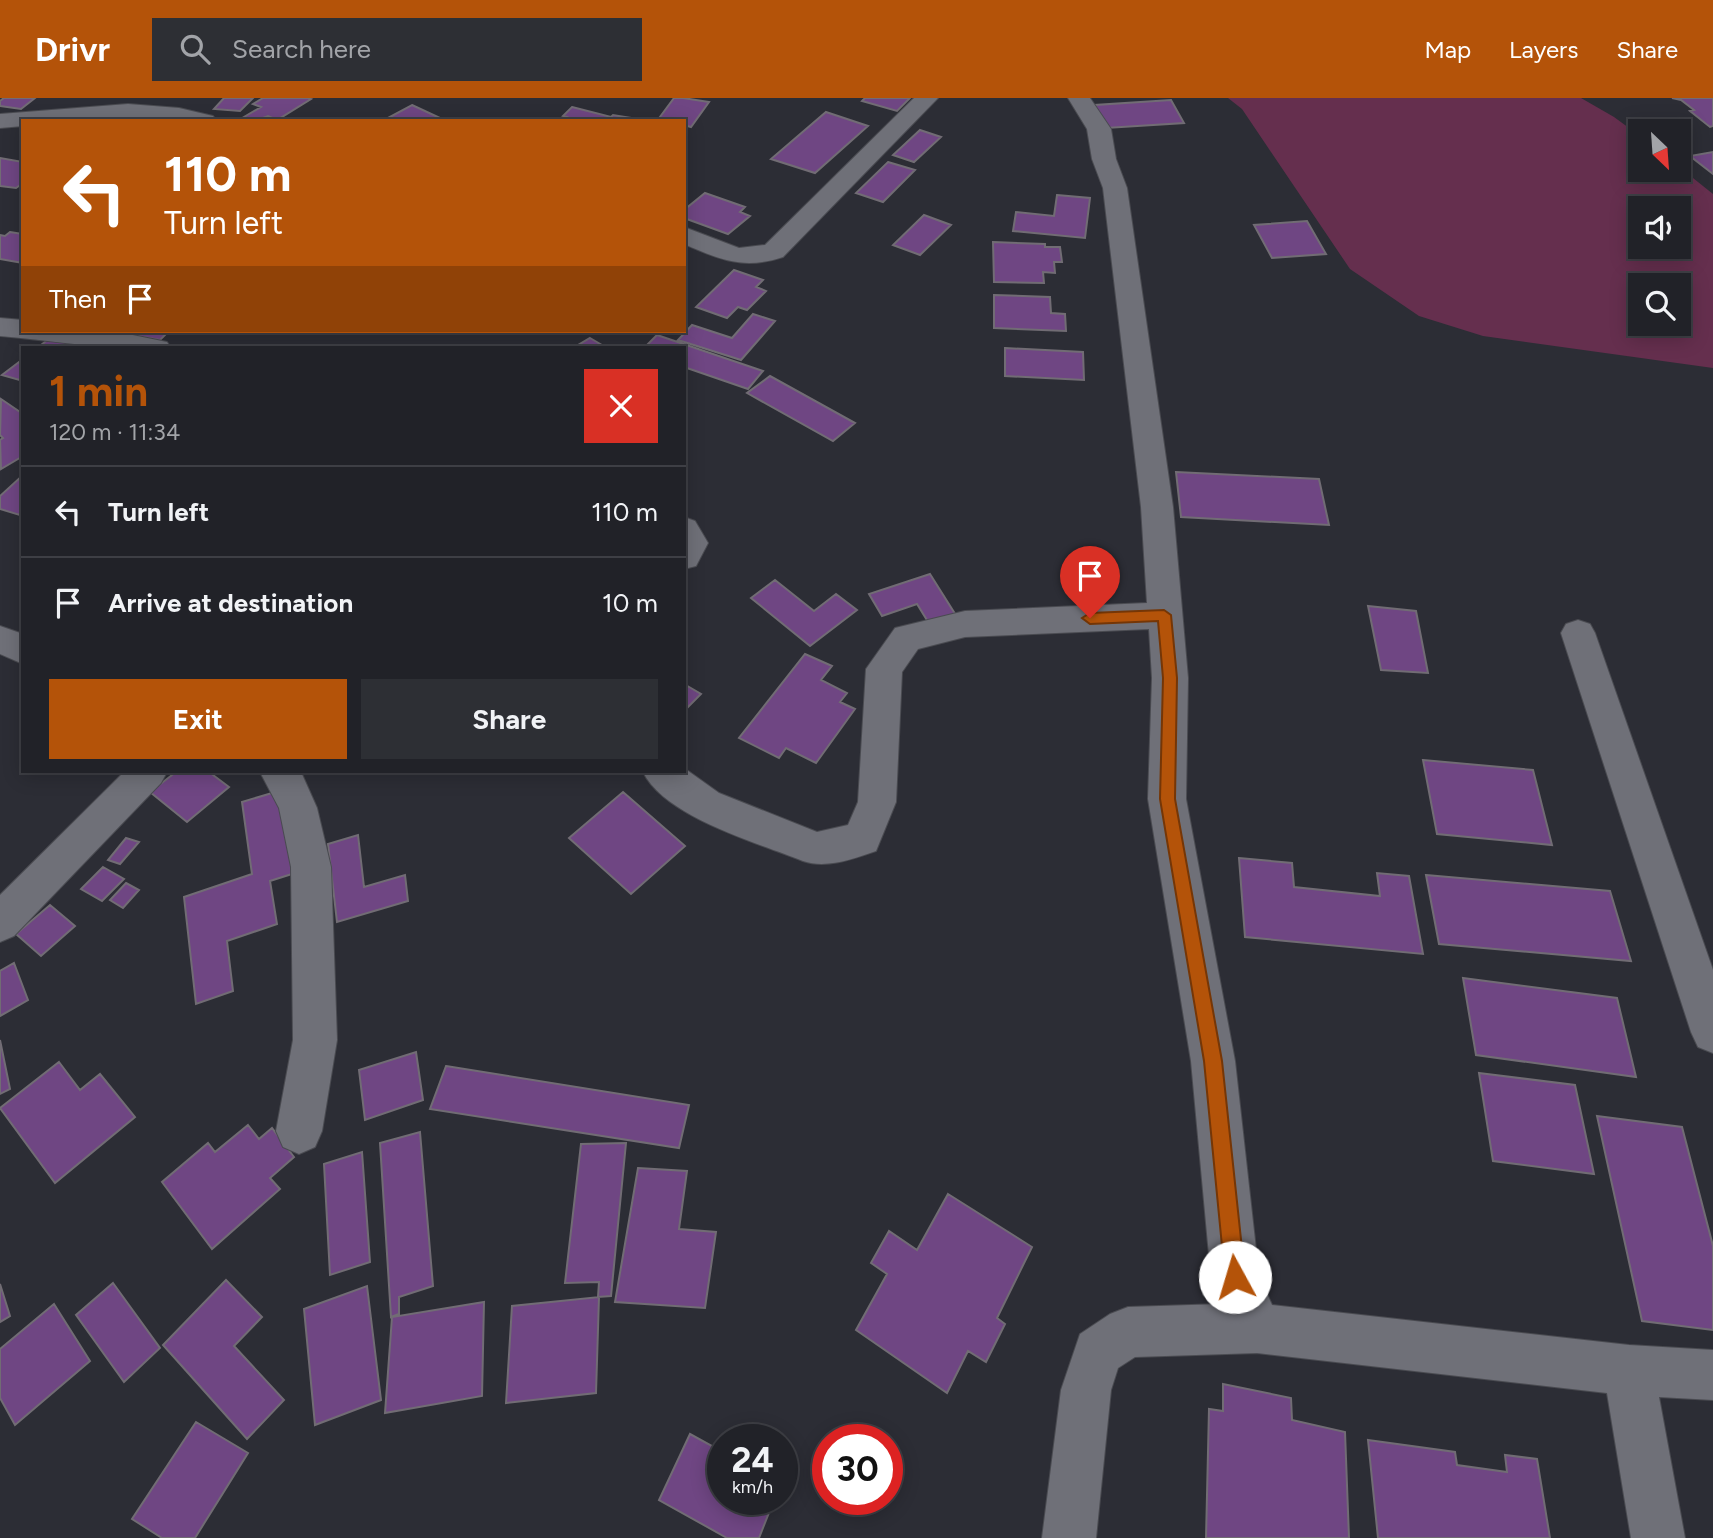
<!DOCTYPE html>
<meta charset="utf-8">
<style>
:root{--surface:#212228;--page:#2d2f34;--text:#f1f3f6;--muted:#a2a4a8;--line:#3e3f45;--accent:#b45309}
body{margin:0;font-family:Figtree,sans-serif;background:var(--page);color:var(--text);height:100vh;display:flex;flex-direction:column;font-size:26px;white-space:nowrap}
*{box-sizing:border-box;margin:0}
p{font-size:23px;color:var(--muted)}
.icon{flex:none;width:38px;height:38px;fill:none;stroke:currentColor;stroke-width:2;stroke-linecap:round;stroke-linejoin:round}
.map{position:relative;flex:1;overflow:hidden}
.sheet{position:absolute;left:21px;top:248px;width:665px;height:427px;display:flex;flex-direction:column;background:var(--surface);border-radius:0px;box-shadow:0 4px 18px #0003,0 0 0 2px var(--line)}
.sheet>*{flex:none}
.guide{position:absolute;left:21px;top:21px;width:665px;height:214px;border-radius:0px;box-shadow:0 4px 18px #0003,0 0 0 2px var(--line);background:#b45309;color:#fff;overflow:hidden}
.needle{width:46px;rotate:155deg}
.tools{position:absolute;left:1628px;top:21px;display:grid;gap:14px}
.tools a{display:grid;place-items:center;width:63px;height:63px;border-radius:0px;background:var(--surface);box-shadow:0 4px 18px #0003,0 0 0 2px var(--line);font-size:35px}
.speed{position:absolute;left:707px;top:1326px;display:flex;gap:14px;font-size:35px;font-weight:700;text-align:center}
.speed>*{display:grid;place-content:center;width:91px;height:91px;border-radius:50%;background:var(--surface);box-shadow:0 4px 18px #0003,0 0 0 2px var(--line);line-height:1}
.speed small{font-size:18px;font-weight:400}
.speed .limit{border:10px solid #d22;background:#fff;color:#111}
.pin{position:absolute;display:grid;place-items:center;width:60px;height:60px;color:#fff;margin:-72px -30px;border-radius:50% 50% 50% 0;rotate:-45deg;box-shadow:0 0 7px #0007}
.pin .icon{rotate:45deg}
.me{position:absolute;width:77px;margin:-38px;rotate:354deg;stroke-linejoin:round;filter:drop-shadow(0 0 5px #0008)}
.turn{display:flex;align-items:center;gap:24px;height:147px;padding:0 28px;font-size:32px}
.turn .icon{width:91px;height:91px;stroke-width:2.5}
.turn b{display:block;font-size:49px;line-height:60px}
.then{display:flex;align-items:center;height:66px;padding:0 28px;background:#0003;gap:14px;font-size:26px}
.round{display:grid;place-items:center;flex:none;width:74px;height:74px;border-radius:0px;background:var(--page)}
.head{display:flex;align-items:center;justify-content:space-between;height:119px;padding:0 28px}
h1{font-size:42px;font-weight:700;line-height:52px;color:var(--accent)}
.primary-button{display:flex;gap:14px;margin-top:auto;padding:14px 28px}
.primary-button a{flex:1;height:80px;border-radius:0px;background:var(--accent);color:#fff;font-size:28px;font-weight:700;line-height:80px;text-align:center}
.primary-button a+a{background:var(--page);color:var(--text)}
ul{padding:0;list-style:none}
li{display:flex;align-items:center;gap:21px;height:91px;padding:0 28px;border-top:2px solid var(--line)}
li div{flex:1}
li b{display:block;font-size:26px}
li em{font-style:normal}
header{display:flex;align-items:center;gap:42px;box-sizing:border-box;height:98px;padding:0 35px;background:var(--accent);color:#fff}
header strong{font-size:33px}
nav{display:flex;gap:38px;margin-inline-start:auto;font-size:24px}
.search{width:490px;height:63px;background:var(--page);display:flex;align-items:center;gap:18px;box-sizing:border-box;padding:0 24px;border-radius:0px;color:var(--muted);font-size:26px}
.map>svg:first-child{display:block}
.green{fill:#652f4e;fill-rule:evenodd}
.building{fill:#6f4683;stroke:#716c74;stroke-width:2}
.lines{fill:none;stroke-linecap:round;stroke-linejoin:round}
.street-casing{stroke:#4a4b51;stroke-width:2}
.street{fill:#6f7078;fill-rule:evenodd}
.route{fill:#b45309;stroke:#753606;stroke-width:2}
</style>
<header>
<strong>Drivr</strong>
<div class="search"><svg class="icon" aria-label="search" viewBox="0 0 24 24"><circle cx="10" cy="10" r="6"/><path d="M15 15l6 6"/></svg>Search here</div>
<nav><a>Map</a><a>Layers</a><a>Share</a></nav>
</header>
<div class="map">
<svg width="1713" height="1440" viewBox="0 0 1713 1440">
<rect width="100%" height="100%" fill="#2c2d35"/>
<path class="green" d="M1228 0H1581L1614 19 1640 38V72H1678V68L1713 96V270L1483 238 1419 218 1350 171 1242 11ZM1640 110H1678V149H1640ZM1640 187H1678V226H1640Z"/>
<path class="building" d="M4 0H35L21 11 0 8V3Z
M224 0H253L240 13 214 11Z
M263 0H308L311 1 277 22 268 18 255 23 244 19 261 9 253 6Z
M674 0H683L709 4 691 29 684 27V23H657Z
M865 0H910L897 13 862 3Z
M1672 0H1713V28L1710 29 1690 13 1694 12 1681 2Z
M1171 2 1184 25 1106 30 1095 7Z
M412 7 440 20 436 23H392L388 20Z
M572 9 611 19 613 17 631 20 628 23H563L567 19 563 18Z
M826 14 868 28 815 75 771 61Z
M920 32 941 39 914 64 893 57Z
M1713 54V76L1690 58Z
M0 60 23 64V85L16 90 0 88Z
M888 64 915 72 883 104 856 95Z
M705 95 745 109 740 114 750 118 728 136 684 120V112Z
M1057 97 1090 100 1085 140 1013 133 1016 114 1054 118Z
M924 117 951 127 920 157 893 147Z
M1307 123 1326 156 1272 160 1254 127Z
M10 134 23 136V165L0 161V137L5 138Z
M993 144 1045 146V149H1060L1062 164H1054L1055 175 1043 174 1044 185 994 184Z
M734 172 763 182 756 189 766 193 747 212 738 209 727 220 696 209Z
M994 197 1050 199 1051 215 1065 216 1066 233 994 230Z
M753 216 775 223 741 262 678 242 692 227 732 240Z
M125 233H169L160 242 122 235Z
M54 237 96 250H37Z
M657 237 763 273 748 291 684 269V250H644Z
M590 240 607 250H573Z
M1005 250 1083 254 1084 282 1005 278Z
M23 261V283L2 277Z
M770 278 855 325 833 343 747 295Z
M1 301 23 316V358L1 371 0 342 3 340 0 337Z
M1176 374 1319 381 1329 427 1181 419Z
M23 377V418L0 411V398Z
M930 476 957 519 930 527 917 506 882 518 869 496Z
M775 482 814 513 836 496 857 512 810 548 751 500Z
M1368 508 1416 513 1428 575 1381 572Z
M805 556 832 568 821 582 847 595 840 604 855 611 816 665 786 650 779 660 739 640Z
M684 586 701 596 684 613Z
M1423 662 1533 672 1552 747 1437 736Z
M176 674H209L229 689 187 724 150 694Z
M282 692 295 775 270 783 277 826 227 843 233 893 196 906 184 799 252 776 242 704Z
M623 694 685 748 631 796 569 740Z
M358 737 364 789 405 777 408 803 337 824 328 746Z
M126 740 139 744 120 766 108 762Z
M1239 760 1292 765 1294 789 1380 798 1377 775 1409 778 1423 856 1245 839Z
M103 769 124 781 102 803 81 791Z
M1426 777 1610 793 1631 863 1439 846Z
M126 785 139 792 123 810 110 802Z
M50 807 75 828 41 858 16 836Z
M14 865 28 902 0 918V873Z
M1463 880 1617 900 1636 979 1476 957Z
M0 942 10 991 0 996Z
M416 954 423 1002 365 1022 359 972Z
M59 964 80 992 100 976 135 1019 55 1085 0 1010Z
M446 968 689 1007 679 1050 430 1011Z
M1479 975 1575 987 1594 1076 1493 1063Z
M1597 1018 1682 1029 1713 1148V1232L1642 1223Z
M248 1027 259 1041 272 1030 294 1059 270 1080 280 1091 212 1151 162 1084 208 1045 215 1054Z
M420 1034 433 1188 399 1199V1216L391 1219 380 1045Z
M626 1045 611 1198 598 1199 599 1184 565 1185 581 1046Z
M362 1054 370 1164 330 1177 324 1066Z
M638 1070 687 1073 679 1131 716 1134 705 1210 615 1204Z
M948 1096 1032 1149 997 1220 1005 1226 986 1264 968 1253 947 1295 856 1232 887 1176 871 1165 889 1133 917 1152Z
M226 1182 262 1219 234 1248 284 1302 247 1341 163 1247Z
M113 1185 160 1250 124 1284 76 1217Z
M0 1186 10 1218 0 1224Z
M367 1188 381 1302 315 1327 304 1211Z
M599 1199 596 1295 506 1305 512 1208Z
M484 1204 482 1298 385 1315 392 1219Z
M54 1206 90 1263 15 1327 0 1300V1251Z
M1223 1286 1291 1300 1292 1322 1345 1334 1349 1440H1206L1209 1311 1223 1313Z
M196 1324 248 1355 195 1440H162L132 1421Z
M690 1336 723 1354V1402H774L759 1440H727L659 1402Z
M1368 1342 1455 1354 1457 1367 1507 1374 1505 1357 1537 1361 1550 1440H1378Z"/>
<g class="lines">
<defs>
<path id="street" d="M914 0H938L783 159C744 172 721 162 684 146V129L739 150 765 147Z
M1068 0H1090L1111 31 1116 61 1127 90 1173 409 1188 580 1186 701 1235 963 1259 1178 1272 1207 1629 1247 1713 1252V1302L1659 1299 1685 1440H1631L1607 1295 1257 1255 1135 1259 1118 1270 1111 1292 1096 1440H1042L1061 1292 1080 1236 1110 1216 1128 1209 1222 1206 1211 1179 1191 963 1148 701 1152 580 1149 531 965 539 918 551 902 574 896 704 876 753C853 761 826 771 803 763 758 745 665 719 643 674H684V670L719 695 817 734 848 727 858 704 866 571 895 530 965 513 1147 505 1141 409 1103 90 1092 61 1087 31Z
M128 6 179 10 213 18 217 23 128 20 23 23V28L0 30V16Z
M0 220 23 222V233H113L167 244 171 250C114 253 56 243 0 238Z
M684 419 695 423 708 445 696 468 684 471Z
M1578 522 1590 526 1595 535 1713 872V955L1698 949 1691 934 1561 535 1566 526Z
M0 528 23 536V566L0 556Z
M124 674H167L161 685 14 838 0 844V797Z
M260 674H301L317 710 331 769 337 942 322 1033 315 1049 299 1056 283 1049 276 1033 293 942 291 769 279 710Z"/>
</defs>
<use href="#street" class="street-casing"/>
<use href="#street" class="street"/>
</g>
<path class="route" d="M1164 512 1171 517 1177 580 1175 701 1222 963 1245 1179 1242 1186 1235 1189 1228 1186 1225 1179 1204 963 1160 701 1163 580 1158 523 1090 526 1082 520 1090 515Z"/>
</svg>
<div class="tools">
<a><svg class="needle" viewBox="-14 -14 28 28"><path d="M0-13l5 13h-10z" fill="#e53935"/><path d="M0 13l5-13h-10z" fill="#a2a4a8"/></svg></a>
<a><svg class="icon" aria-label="sound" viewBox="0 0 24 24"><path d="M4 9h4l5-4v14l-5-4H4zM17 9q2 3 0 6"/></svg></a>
<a><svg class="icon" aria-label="search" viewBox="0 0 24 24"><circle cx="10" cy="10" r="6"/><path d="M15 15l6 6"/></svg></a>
</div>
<div class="speed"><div>24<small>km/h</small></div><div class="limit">30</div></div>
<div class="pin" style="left:1090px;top:520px;background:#d93025"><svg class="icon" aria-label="arrive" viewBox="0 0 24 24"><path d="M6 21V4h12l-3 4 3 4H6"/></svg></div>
<svg class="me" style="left:1235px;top:1179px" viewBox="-20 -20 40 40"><circle r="19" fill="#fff"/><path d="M0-13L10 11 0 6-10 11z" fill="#b45309"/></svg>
<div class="guide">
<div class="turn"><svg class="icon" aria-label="left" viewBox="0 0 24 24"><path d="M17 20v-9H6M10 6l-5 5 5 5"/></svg><div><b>110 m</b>Turn left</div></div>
<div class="then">Then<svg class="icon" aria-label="arrive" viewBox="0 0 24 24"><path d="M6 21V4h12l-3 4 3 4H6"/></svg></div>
</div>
<section class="sheet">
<div class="head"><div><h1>1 min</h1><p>120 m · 11:34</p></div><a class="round" style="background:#d93025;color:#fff"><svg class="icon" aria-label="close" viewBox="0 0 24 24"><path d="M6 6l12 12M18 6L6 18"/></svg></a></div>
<ul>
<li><svg class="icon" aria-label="left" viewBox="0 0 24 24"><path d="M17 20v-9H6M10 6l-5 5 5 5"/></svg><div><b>Turn left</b></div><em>110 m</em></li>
<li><svg class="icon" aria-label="arrive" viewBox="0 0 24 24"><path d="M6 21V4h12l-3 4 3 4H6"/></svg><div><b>Arrive at destination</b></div><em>10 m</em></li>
</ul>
<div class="primary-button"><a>Exit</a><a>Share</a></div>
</section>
</div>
